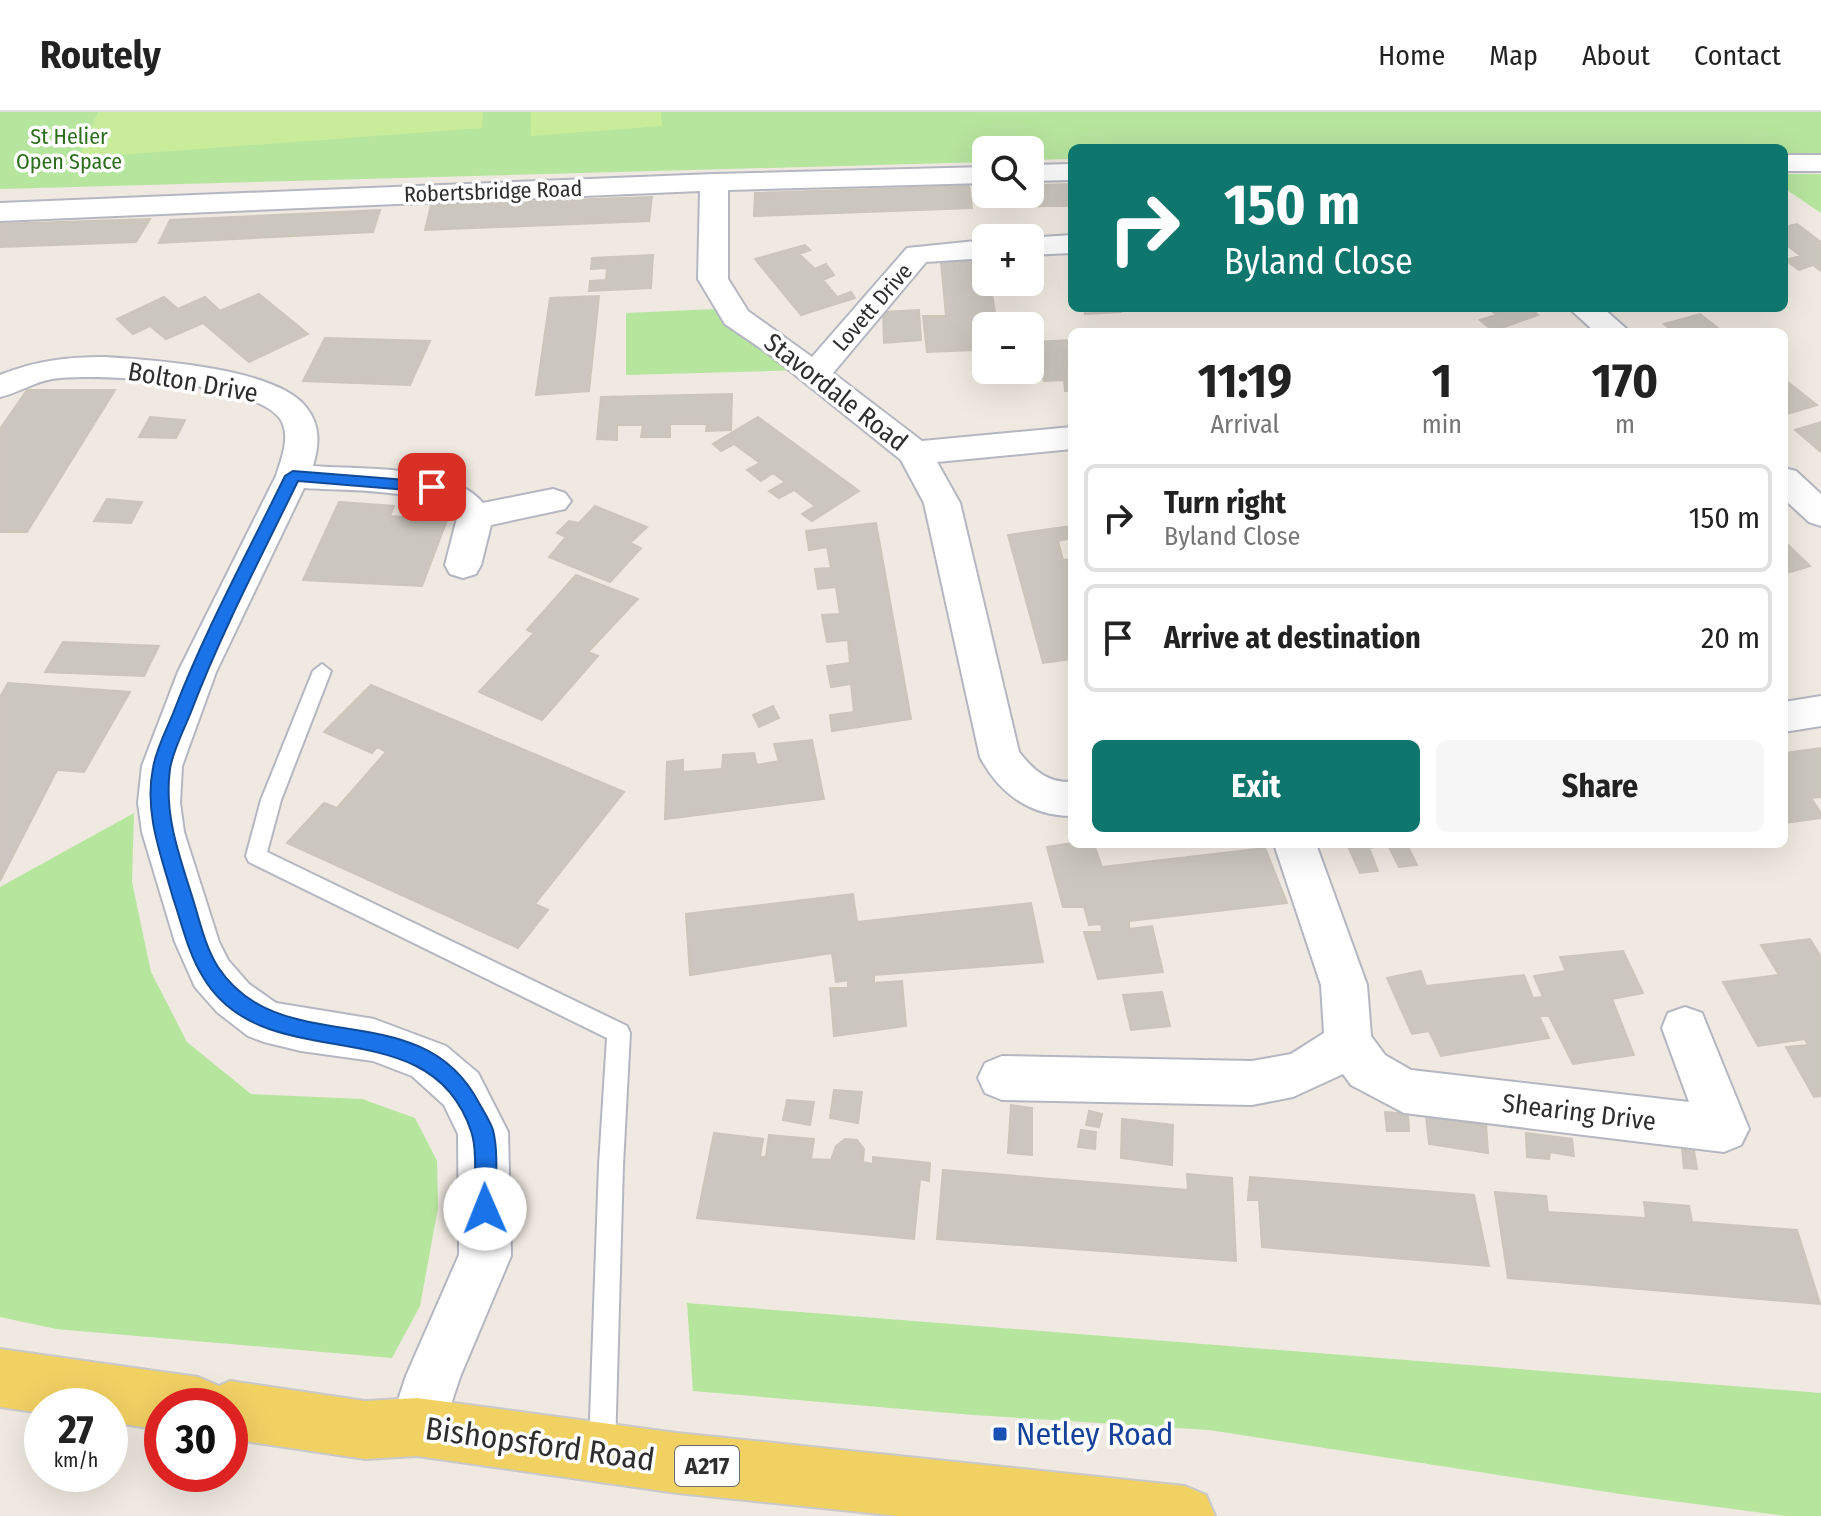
<!DOCTYPE html>
<meta charset="utf-8">
<style>
:root{--surface:#fff;--page:#f6f6f6;--text:#222;--muted:#767676;--line:#e0e0e0;--accent:#0f766e}
body{margin:0;font-family:"Fira Sans Condensed",sans-serif;background:var(--page);color:var(--text);height:100vh;display:flex;flex-direction:column;font-size:30px;white-space:nowrap}
*{box-sizing:border-box;margin:0}
p{font-size:26px;color:var(--muted)}
.icon{flex:none;width:44px;height:44px;fill:none;stroke:currentColor;stroke-width:2;stroke-linecap:round;stroke-linejoin:round}
.map{position:relative;flex:1;overflow:hidden}
.panel{position:absolute;left:1068px;top:216px;width:720px;height:520px;display:flex;flex-direction:column;background:var(--surface);border-radius:12px;box-shadow:0 8px 32px #0002}
.panel>*{flex:none}
.guide{position:absolute;left:1068px;top:32px;width:720px;height:168px;border-radius:12px;box-shadow:0 8px 32px #0002;background:#0f766e;color:#fff;overflow:hidden}
.fabs{position:absolute;left:972px;top:24px;display:grid;gap:16px}
.fabs a{display:grid;place-items:center;width:72px;height:72px;border-radius:12px;background:var(--surface);box-shadow:0 8px 32px #0002;font-size:40px}
.speed{position:absolute;left:24px;top:1276px;display:flex;gap:16px;font-size:40px;font-weight:700;text-align:center}
.speed>*{display:grid;place-content:center;width:104px;height:104px;border-radius:50%;background:var(--surface);box-shadow:0 8px 32px #0002;line-height:1}
.speed small{font-size:20px;font-weight:400}
.speed .limit{border:12px solid #d22;background:#fff;color:#111}
.pin{position:absolute;display:grid;place-items:center;width:68px;height:68px;color:#fff;margin:-34px;border-radius:16px;box-shadow:0 4px 12px #0006}
.me{position:absolute;width:88px;margin:-44px;rotate:359deg;stroke-linejoin:round;filter:drop-shadow(0 0 6px #0008)}
.turn{display:flex;align-items:center;gap:28px;height:168px;padding:0 24px;font-size:36px}
.turn .icon{width:104px;height:104px;stroke-width:2.5}
.turn b{display:block;font-size:56px;line-height:68px}
.eta{display:flex;justify-content:space-evenly;align-items:center;height:136px;text-align:center}
.eta b{font-size:48px;font-weight:700;line-height:56px}
.cta{display:flex;gap:16px;margin-top:auto;padding:16px 24px}
.cta a{flex:1;height:92px;border-radius:12px;background:var(--accent);color:#fff;font-size:32px;font-weight:700;line-height:92px;text-align:center}
.cta a+a{background:var(--page);color:var(--text)}
ul{padding:0;list-style:none}
li{display:flex;align-items:center;gap:24px;height:108px;margin:0 16px 12px;padding:0 8px;border:4px solid var(--line);border-radius:12px}
li div{flex:1}
li b{display:block;font-size:30px}
li em{font-style:normal}
header{display:flex;align-items:center;gap:48px;box-sizing:border-box;height:112px;padding:0 40px;background:var(--surface);border-bottom:2px solid var(--line)}
header strong{font-size:38px}
nav{display:flex;gap:44px;margin-inline-start:auto;font-size:28px}
.map>svg:first-child{display:block}
.green{fill:#b6e59e}
.pitch{fill:#c9ec9a}
.building{fill:#cbc7bf;stroke:#cbc5ba;stroke-width:2}
.lines{fill:none;stroke-linecap:round;stroke-linejoin:round}
.service-casing{stroke:#b4b7c1;stroke-width:4}
.minor-casing{stroke:#b4b7c1;stroke-width:4}
.primary-casing{stroke:#c9c9c9;stroke-width:4}
.service{fill:#fff;fill-rule:evenodd}
.minor{fill:#fff;fill-rule:evenodd}
.primary{fill:#f2d163;fill-rule:evenodd}
.route{fill:#1a73e8;stroke:#114b97;stroke-width:2}
.transit-dot{fill:#1a4fb4;stroke:#fff;stroke-width:3}
.labels{text-anchor:middle;stroke-width:7;stroke-linejoin:round;paint-order:stroke}
.far-park-label{font-size:22px;fill:#2c6e1b;stroke:#fff}
.far-street-label{font-size:22px;fill:#2e2e2e;stroke:#fff}
.shield{fill:#fff;stroke:#6d6d6d;stroke-width:2}
.shield-label{font-size:24px;font-weight:bold;fill:#2e2e2e}
.street-label{font-size:26px;fill:#2e2e2e;stroke:#fff}
.near-transit-label{font-size:32px;fill:#164399;stroke:#fff;text-anchor:start}
.near-street-label{font-size:32px;fill:#2e2e2e;stroke:#fff}
</style>
<header>
<strong>Routely</strong>
<nav><a>Home</a><a>Map</a><a>About</a><a>Contact</a></nav>
</header>
<div class="map">
<svg width="1821" height="1404" viewBox="0 0 1821 1404">
<rect width="100%" height="100%" fill="#efe9e1"/>
<path class="green" d="M0 0H1821V42L1784 43V36H1072V47L1030 48V38H986V50L0 77Z
M1784 62H1821V101L1784 76Z
M715 197 724 209 805 258 626 263V201Z
M134 701 132 770 151 860 187 930 251 982 362 987 415 1006 437 1049 438 1096 420 1194 392 1246 56 1217 0 1205V775Z
M687 1191 1821 1281V1404H1785L1620 1382 1209 1318 973 1303 693 1279Z"/>
<path class="pitch" d="M98 0H483L482 16 79 46Z
M531 0H661L662 14 531 24Z"/>
<path class="building" d="M1072 72V94H1045L1042 73Z
M982 73H986V82H1014L1015 95H985Z
M1030 73H1042L1045 94 1015 95 1014 82H1030Z
M969 74 972 96 754 104 755 81Z
M652 85 649 109 425 118 431 93Z
M380 98 373 120 159 131 170 108Z
M150 107 136 130 0 135V112Z
M1797 112 1821 130V159L1813 153 1799 158 1785 148 1801 144 1784 131V115Z
M805 133 810 138 799 142 815 157 826 152 834 163 823 168 837 185 851 180 855 186 801 203 755 147Z
M653 143 651 176 589 179 590 169 606 168 607 156 591 157 592 146Z
M986 148V170H990L997 213 972 214 976 238 927 240 923 204H946L941 150Z
M259 182 308 222 249 250 203 211 166 227 150 214 133 222 117 207 164 185 178 197 205 185 220 199Z
M599 184 589 279 536 283 550 186Z
M1084 196H1120L1121 200 1085 202Z
M1489 196H1530L1538 203 1493 219 1480 208 1496 203Z
M919 198 921 228 884 231 883 200Z
M1700 202 1723 220H1674L1664 212Z
M325 226 430 229 410 273 303 269Z
M1072 228V279H1065L1064 268 1044 269 1035 230Z
M1030 239 1035 269 999 271 997 258H1030Z
M1784 267 1817 293 1784 303Z
M27 278H115L27 420H0V317Z
M732 282 731 318 706 319 707 312H670V325H641L643 313H617V328L597 327 601 285Z
M150 305 185 308 176 326 139 325Z
M758 305 859 379 812 409 802 402 815 394 794 378 779 386 769 379 785 370 773 361 761 369 747 358 760 351 734 332 721 339 713 332Z
M1821 310V340L1795 318Z
M107 387 142 390 131 411 94 409Z
M339 390 394 394 390 404 447 408 422 474 303 468Z
M595 394 647 415 630 431 641 436 610 470 549 445 566 425 557 421 569 409 579 411Z
M876 411 911 607 832 619 830 603 854 600 851 572 831 575 827 554 850 551 848 528 827 530 822 503 840 502 836 475 818 477 815 457 831 456 827 435 809 438 806 419Z
M1072 414V426L1058 429 1063 448 1072 447V466L1068 467 1072 478V547L1043 551 1008 423Z
M1784 429 1810 454 1784 462Z
M576 463 638 487 588 540 598 544 542 608 479 580 534 521 527 518Z
M63 530 159 534 144 564 45 560Z
M8 571 130 580 84 660 57 658 0 769V585Z
M371 573 624 680 535 792 548 798 518 836 287 731 324 691 337 696 386 640 377 635 372 641 324 620Z
M773 594 779 606 759 615 753 603Z
M812 628 824 687 665 707 667 650 683 648V660L722 657 723 643 754 641 757 653 779 649 774 632Z
M1821 636V685L1811 686 1821 701V706L1784 711V641Z
M1072 731 1094 732 1102 755 1265 736 1287 791 1129 809V817L1152 814 1163 860 1098 867 1084 820H1102L1101 812 1089 813 1084 795H1063L1047 735Z
M1347 732H1412L1407 733 1417 753 1399 755 1388 733 1369 736 1378 759 1360 761Z
M853 782 857 810 1031 791 1043 850 874 863V871L902 869 906 914 834 924 830 876H848V868L836 870 832 841 690 863 686 802Z
M1810 827 1821 845V984L1814 985 1786 935 1808 933 1805 927 1758 934 1723 870 1779 863 1761 833Z
M1623 839 1643 881 1612 887 1634 943 1573 952 1549 904H1539L1549 926 1441 944 1429 919 1412 922 1387 866 1421 859 1426 874 1524 863 1533 886 1543 885 1534 864 1566 859 1560 845Z
M1162 880 1170 914 1131 918 1123 883Z
M834 978 862 980 858 1011 830 1006Z
M787 988 814 990 810 1013 783 1008Z
M1011 993 1032 996V1043L1008 1041Z
M1089 999 1102 1002 1099 1015 1086 1013Z
M1385 1000 1408 1002 1409 1019H1387Z
M1426 1004 1486 1012 1488 1041 1429 1032Z
M1122 1007 1173 1013 1172 1053 1121 1046Z
M1081 1018 1096 1020 1095 1037 1078 1035Z
M714 1021 763 1027 760 1045H766L769 1023 814 1027 811 1047 831 1048 836 1034 845 1027 857 1028 864 1037 863 1050 873 1052V1045L930 1051 929 1069 920 1067 914 1127 697 1106Z
M1526 1021 1572 1027 1574 1044 1550 1040 1549 1047 1527 1045Z
M1682 1037 1694 1039 1697 1057 1684 1056Z
M943 1058 1188 1078 1187 1062 1232 1066 1236 1149 937 1127Z
M1250 1065 1474 1083 1489 1154 1262 1135 1259 1088H1248Z
M1495 1080 1546 1084 1548 1100 1646 1106 1644 1090 1689 1094 1692 1110 1797 1118 1820 1192 1508 1166Z"/>
<g class="lines">
<defs>
<path id="service" d="M322 552 331 559 281 688 267 740 627 914 630 921 623 1053 615 1336 611 1345 602 1349 593 1345 589 1336 599 1053 607 926 249 750 246 744 261 688 313 559Z"/>
<path id="minor" d="M1784 43H1821V59H1784Z
M1072 52V68L1030 69V53Z
M986 55V71L728 78V167L748 199 812 245 907 136 986 128V146L926 150 833 261 922 329 1072 315V337L937 350 960 391 1019 640C1034 659 1048 671 1072 670V704C1030 704 999 681 980 645L924 391 901 348 769 242 725 212 698 167 700 79 0 109V91L714 62Z
M1072 123V141L1030 143V126H1027Z
M1569 196H1603L1630 220H1595Z
M105 245C153 248 276 256 306 295 321 314 319 333 313 354 361 358 451 352 483 391L553 377 565 381 571 389 565 397 491 413 481 453 476 462 463 466 450 462 445 453 457 406C432 375 344 379 304 376L216 560 182 654 180 691 184 720 219 830 228 848 249 872 276 891 374 907 446 934 478 961 508 1020 511 1144 460 1265 437 1335 417 1343 397 1335 389 1315 406 1264 459 1143 458 1022 444 993 412 964 373 949 301 939 264 930 248 924 217 900 195 875 175 830 142 720 138 691 142 654 178 560 276 364C281 348 290 327 282 310 263 270 93 260 52 267 34 270 18 281 0 285V263C35 249 67 245 105 245Z
M1784 356 1796 359 1821 382V414L1809 410 1784 387Z
M1821 584V614L1784 620V590Z
M1274 732H1316L1367 873 1371 924 1385 943 1411 958 1689 990 1662 916 1668 901 1685 895 1702 901 1708 916 1749 1017 1741 1033 1724 1040 1404 1001 1351 973 1343 962 1293 985 1252 993 1002 988 985 981 978 966 985 951 1002 944 1252 949 1291 942 1324 921 1321 873Z"/>
<path id="primary" d="M0 1237 198 1265 219 1274 230 1269 365 1289 417 1286 677 1321 1185 1374 1206 1383 1215 1404H899L677 1381 417 1344 365 1347 230 1327V1294H162V1318L110 1310V1294H42V1301L0 1295Z"/>
</defs>
<use href="#service" class="service-casing"/>
<use href="#minor" class="minor-casing"/>
<use href="#primary" class="primary-casing"/>
<use href="#service" class="service"/>
<use href="#minor" class="minor"/>
<use href="#primary" class="primary"/>
</g>
<path class="route" d="M293 359 432 370 439 375 432 380 298 369C261 445 221 521 191 600 184 618 173 638 170 657 164 701 178 740 191 781 199 805 204 833 218 855 281 951 421 879 479 991 484 1000 490 1009 493 1018 499 1042 495 1073 496 1097L493 1105 485 1108 478 1105 474 1097C474 1076 478 1038 471 1019 429 892 265 970 203 865 188 841 182 812 173 786 161 743 144 701 153 656 156 637 167 617 174 599 205 518 247 442 285 364Z"/>
<rect class="transit-dot" x="992" y="1314" width="16" height="16" rx="4"/>
<g class="labels">
<g class="far-park-label">
<text x="69" y="32">St Helier<tspan x="69" dy="25">Open Space</tspan></text>
</g>
<g class="far-street-label">
<text transform="translate(493 79) rotate(-2)" y="8">Robertsbridge Road</text>
<text transform="translate(872 195) rotate(-49)" y="8">Lovett Drive</text>
</g>
<rect class="shield" x="675" y="1334" width="64" height="40" rx="6"/>
<g class="shield-label">
<text x="707" y="1362">A217</text>
</g>
<g class="street-label">
<text transform="translate(193 270) rotate(10)" y="9">Bolton Drive</text>
<text transform="translate(836 280) rotate(38)" y="9">Stavordale Road</text>
<text transform="translate(1579 1000) rotate(7)" y="9">Shearing Drive</text>
</g>
<g class="near-transit-label">
<text x="1016" y="1333">Netley Road</text>
</g>
<g class="near-street-label">
<text transform="translate(540 1332) rotate(8)" y="11">Bishopsford Road</text>
</g>
</g>
</svg>
<div class="fabs">
<a><svg class="icon" aria-label="search" viewBox="0 0 24 24"><circle cx="10" cy="10" r="6"/><path d="M15 15l6 6"/></svg></a>
<a>+</a>
<a>−</a>
</div>
<div class="speed"><div>27<small>km/h</small></div><div class="limit">30</div></div>
<div class="pin" style="left:432px;top:375px;background:#d93025"><svg class="icon" aria-label="arrive" viewBox="0 0 24 24"><path d="M6 21V4h12l-3 4 3 4H6"/></svg></div>
<svg class="me" style="left:485px;top:1097px" viewBox="-20 -20 40 40"><circle r="19" fill="#fff"/><path d="M0-13L10 11 0 6-10 11z" fill="#1a73e8"/></svg>
<div class="guide">
<div class="turn"><svg class="icon" aria-label="right" viewBox="0 0 24 24"><path d="M7 20v-9h11M14 6l5 5-5 5"/></svg><div><b>150 m</b>Byland Close</div></div>
</div>
<section class="panel">
<div class="eta">
<div><b>11:19</b><p>Arrival</p></div>
<div><b>1</b><p>min</p></div>
<div><b>170</b><p>m</p></div>
</div>
<ul>
<li><svg class="icon" aria-label="right" viewBox="0 0 24 24"><path d="M7 20v-9h11M14 6l5 5-5 5"/></svg><div><b>Turn right</b><p>Byland Close</p></div><em>150 m</em></li>
<li><svg class="icon" aria-label="arrive" viewBox="0 0 24 24"><path d="M6 21V4h12l-3 4 3 4H6"/></svg><div><b>Arrive at destination</b></div><em>20 m</em></li>
</ul>
<div class="cta"><a>Exit</a><a>Share</a></div>
</section>
</div>
